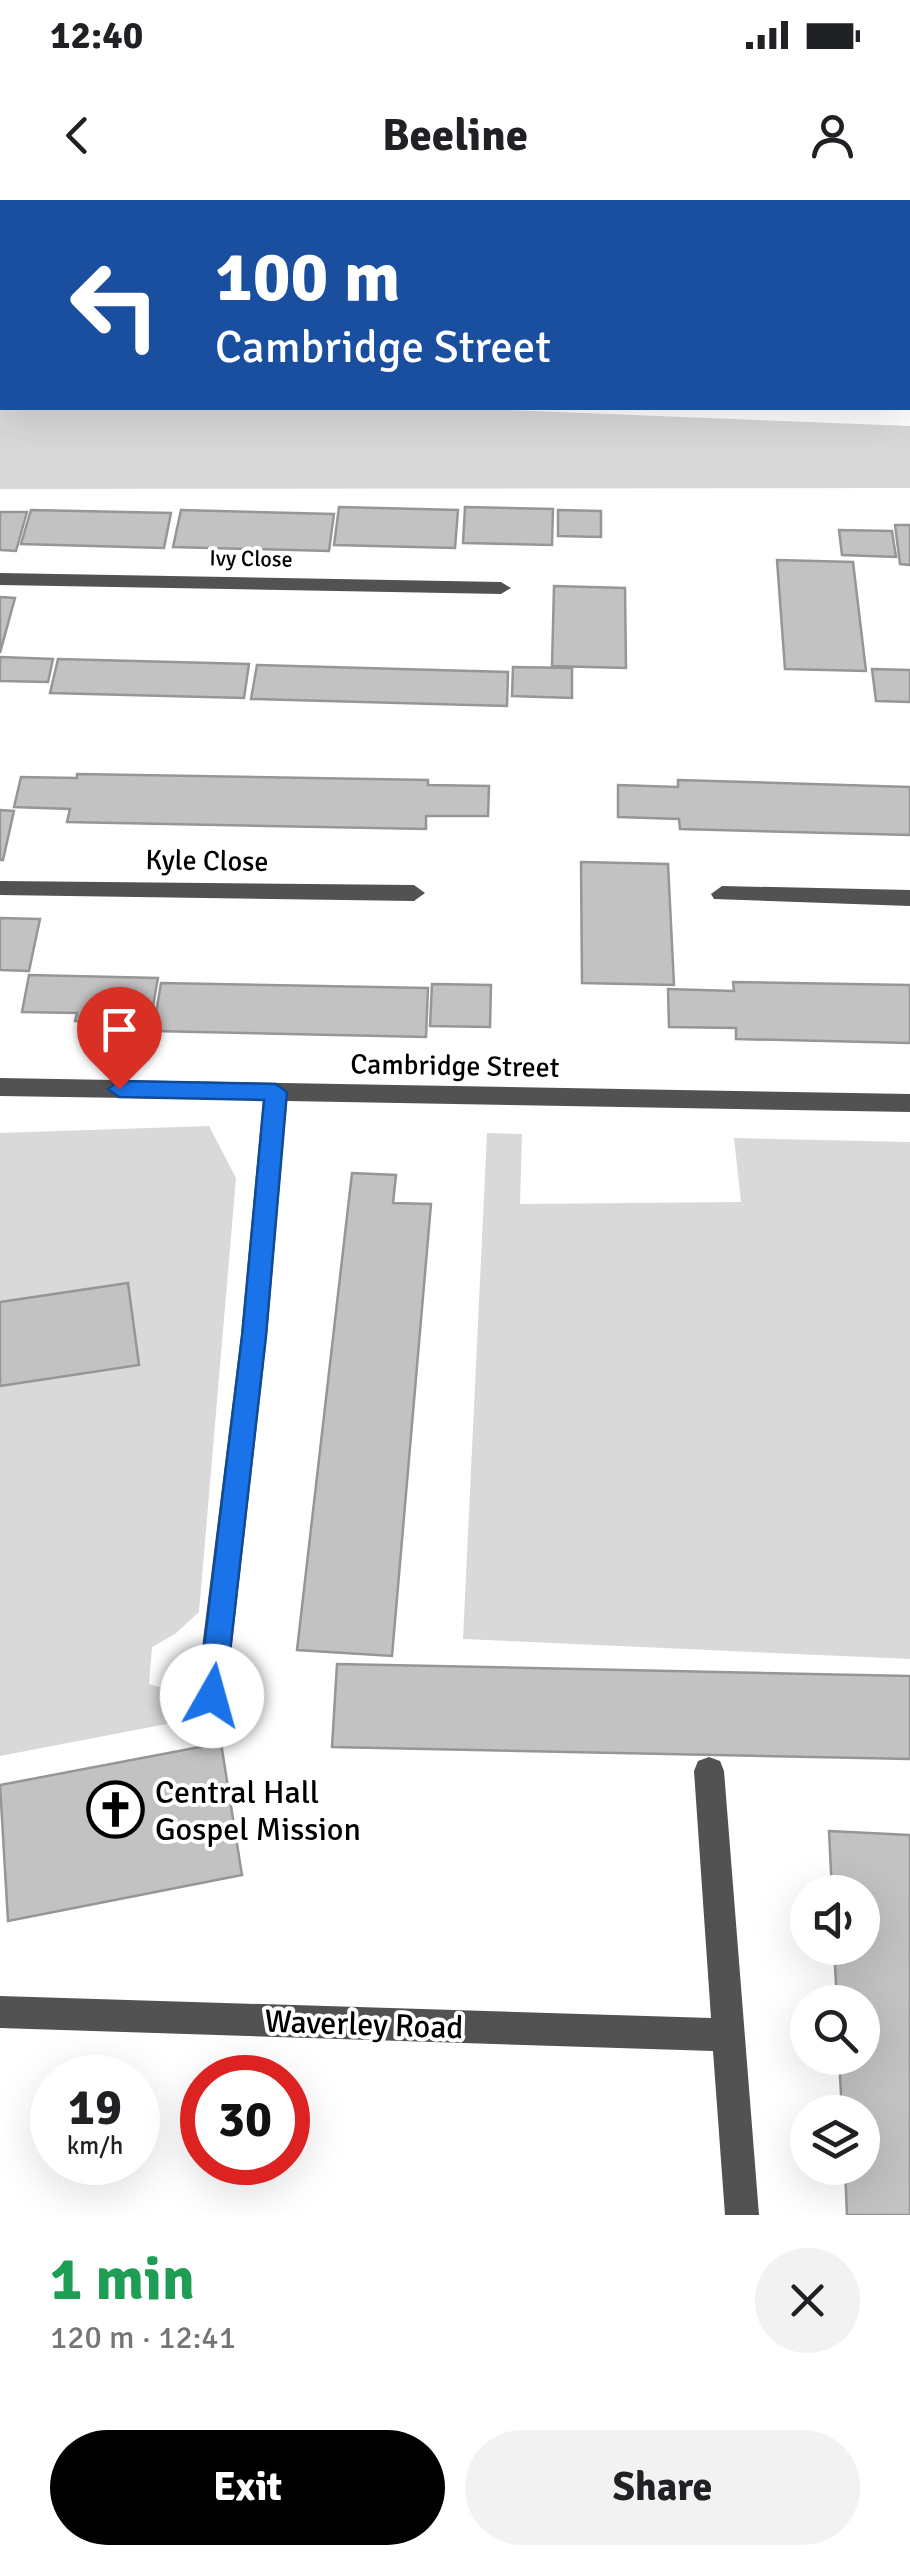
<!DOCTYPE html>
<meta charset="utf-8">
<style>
:root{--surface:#fff;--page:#f2f2f2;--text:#202124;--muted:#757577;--accent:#000}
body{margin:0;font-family:Signika,sans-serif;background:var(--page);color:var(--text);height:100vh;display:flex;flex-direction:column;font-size:38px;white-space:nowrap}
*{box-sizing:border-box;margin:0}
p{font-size:32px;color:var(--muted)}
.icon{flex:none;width:55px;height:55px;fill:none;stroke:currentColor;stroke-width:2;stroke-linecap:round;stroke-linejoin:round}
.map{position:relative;height:2015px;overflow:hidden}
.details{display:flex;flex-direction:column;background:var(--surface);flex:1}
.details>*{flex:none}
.banner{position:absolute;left:0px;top:0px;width:910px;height:210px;box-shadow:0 10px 40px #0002;background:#1a4fa0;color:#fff;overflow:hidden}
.controls{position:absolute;left:790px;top:1675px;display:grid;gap:20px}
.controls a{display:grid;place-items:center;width:90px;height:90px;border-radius:50%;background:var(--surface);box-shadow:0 10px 40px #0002;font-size:50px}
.speed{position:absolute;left:30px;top:1855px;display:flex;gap:20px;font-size:50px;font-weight:700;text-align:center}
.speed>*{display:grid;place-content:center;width:130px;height:130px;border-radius:50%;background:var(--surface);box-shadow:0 10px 40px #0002;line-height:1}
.speed small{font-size:25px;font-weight:400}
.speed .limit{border:15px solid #d22;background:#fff;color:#111}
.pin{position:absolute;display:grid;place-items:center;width:85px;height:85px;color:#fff;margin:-102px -42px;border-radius:50% 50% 50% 0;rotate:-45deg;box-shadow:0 0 10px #0007}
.pin .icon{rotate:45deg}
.me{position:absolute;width:110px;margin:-55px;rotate:7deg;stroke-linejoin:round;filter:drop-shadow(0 0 8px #0008)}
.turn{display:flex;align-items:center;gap:35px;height:210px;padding:0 50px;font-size:45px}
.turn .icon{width:130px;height:130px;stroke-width:2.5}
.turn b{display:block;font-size:70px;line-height:85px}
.round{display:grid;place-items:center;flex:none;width:105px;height:105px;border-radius:52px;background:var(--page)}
.summary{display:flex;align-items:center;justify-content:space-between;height:170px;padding:0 50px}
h1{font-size:60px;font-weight:800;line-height:75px;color:#1e9e55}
.cta{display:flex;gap:20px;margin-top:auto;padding:20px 50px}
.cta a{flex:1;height:115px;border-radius:60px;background:var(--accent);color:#fff;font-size:40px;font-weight:800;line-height:115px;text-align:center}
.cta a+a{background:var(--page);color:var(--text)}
.status{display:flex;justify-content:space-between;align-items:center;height:70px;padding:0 50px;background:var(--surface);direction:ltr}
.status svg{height:28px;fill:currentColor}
header{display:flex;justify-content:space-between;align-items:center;height:130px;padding:0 50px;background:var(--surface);font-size:45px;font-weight:800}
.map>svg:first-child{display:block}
.green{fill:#d9d9d9}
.building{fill:#c2c2c2;stroke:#969696;stroke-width:2.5}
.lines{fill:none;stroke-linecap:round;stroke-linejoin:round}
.major-casing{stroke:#dbdbdb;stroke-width:5}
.minor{fill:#525252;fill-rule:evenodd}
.major{fill:#000;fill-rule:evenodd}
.route{fill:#1a73e8;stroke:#114b97;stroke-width:2.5}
.labels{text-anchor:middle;stroke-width:8;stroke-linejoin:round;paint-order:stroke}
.far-street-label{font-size:22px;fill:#000;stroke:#fff}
.street-label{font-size:28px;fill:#000;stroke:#fff}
.near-poi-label{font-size:32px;fill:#000;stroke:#fff;text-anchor:start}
.near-street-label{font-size:32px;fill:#000;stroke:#fff}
</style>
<div class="status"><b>12:40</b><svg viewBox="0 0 49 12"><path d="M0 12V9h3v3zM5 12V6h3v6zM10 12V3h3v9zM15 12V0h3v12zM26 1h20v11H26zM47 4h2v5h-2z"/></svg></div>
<header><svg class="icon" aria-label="back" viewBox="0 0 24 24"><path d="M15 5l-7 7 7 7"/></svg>Beeline<svg class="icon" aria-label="person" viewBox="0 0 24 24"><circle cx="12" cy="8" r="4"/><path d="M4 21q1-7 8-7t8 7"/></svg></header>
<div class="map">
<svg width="910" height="2015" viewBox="0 0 910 2015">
<rect width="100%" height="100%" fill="#fff"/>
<path class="green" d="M0 184 2 208H456L910 226V288L0 289Z
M209 926 236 978 199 1412 175 1434 152 1447 149 1484 183 1494 198 1518 0 1556V933Z
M487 933 522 934 520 1004 741 1002 734 938 910 942V1459L463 1439Z"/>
<path class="building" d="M72 0H283L71 2Z
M692 0H910V11L908 2Z
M339 307 458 310 455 348 334 345Z
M465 307 553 309 552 345 463 343Z
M31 310 171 313 164 348 21 344Z
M181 310 334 314 329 351 173 347Z
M558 310 601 311V337L558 336Z
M0 312H27L16 351 0 350Z
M895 325H910V365L900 364Z
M839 330 892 331 896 357 842 355Z
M777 360 853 362 866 471 785 469Z
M554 386 625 388 626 468 552 466Z
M0 397 15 398 0 453Z
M0 457 53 459 48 482 0 481Z
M58 459 249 464 244 498 50 493Z
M257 465 508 472 507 506 251 499Z
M513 467 572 468V498L512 496Z
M872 469 910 470V502L876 501Z
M77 574 428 580V585L489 586 488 616H426V629L67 622 70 609 14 607 21 577 77 578Z
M678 580 910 587V635L680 629 679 619 618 617V585L678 587Z
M0 610 14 611 3 660H0Z
M581 662 668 664 674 785 582 783Z
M0 718 40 719 29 771 0 770Z
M29 775 158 778 150 823 75 821 77 813 22 812Z
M733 782 910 785V843L736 839V828L669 827 668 789 734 791Z
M161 783 428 788 426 837 153 831Z
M432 784 491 785 490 827 430 826Z
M352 973 396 975 393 1003 431 1004 392 1456 297 1450Z
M128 1083 139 1165 0 1186V1102Z
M337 1464 910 1476V1559L332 1547Z
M221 1543 242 1675 8 1721 0 1585Z
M829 1631 910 1635V2015H847L845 1968H862V1912H842L839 1858H862V1802H837L834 1748H862V1692H832Z"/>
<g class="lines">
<defs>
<path id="major" d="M0 111H2V121H0Z
M0 141H2V151H0Z
M908 154H910V164H908Z
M908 184H910V194H908Z"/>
</defs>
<use href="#major" class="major-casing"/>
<path class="minor" d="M50 0H66V2H50Z
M354 0H420L421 2H356Z
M908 17H910V27H908Z
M0 56H2V66H0Z
M0 85H2V95H0Z
M0 373 501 382 511 388 501 394 0 385Z
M0 681 414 685 425 693 414 701 0 695Z
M722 686 910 690V706L714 699 711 694Z
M0 878 910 894V912L287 901 267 1136 226 1496 221 1505 211 1509 201 1505 196 1496 241 1136 263 900 0 896Z
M709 1557 720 1561 724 1571 759 2015H725L713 1851 0 1828V1796L711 1818 694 1571 698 1561Z"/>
<use href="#major" class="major"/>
</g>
<path class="route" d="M119 881 276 884 287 892 266 1136 225 1496 221 1505 212 1508 202 1505 198 1496 242 1136 264 900 119 897 108 889Z"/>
<defs>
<symbol id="church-ring" viewBox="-11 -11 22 22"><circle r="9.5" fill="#fff" stroke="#000" stroke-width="1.5"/><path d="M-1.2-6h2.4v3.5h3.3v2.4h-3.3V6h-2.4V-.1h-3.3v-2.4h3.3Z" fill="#000"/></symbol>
</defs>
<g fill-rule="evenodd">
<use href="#church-ring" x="84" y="1578" width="63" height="63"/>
</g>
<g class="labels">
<g class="far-street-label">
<text transform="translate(251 358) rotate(1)" y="8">Ivy Close</text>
</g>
<g class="street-label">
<text transform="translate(207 660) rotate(1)" y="10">Kyle Close</text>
<text transform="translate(455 865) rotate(1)" y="10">Cambridge Street</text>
</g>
<g class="near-poi-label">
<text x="155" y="1603">Central Hall<tspan x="155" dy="37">Gospel Mission</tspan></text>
</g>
<g class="near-street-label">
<text transform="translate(364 1824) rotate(2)" y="11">Waverley Road</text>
</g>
</g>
</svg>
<div class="controls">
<a><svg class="icon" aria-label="sound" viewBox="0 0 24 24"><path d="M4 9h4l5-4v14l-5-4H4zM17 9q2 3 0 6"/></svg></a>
<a><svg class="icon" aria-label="search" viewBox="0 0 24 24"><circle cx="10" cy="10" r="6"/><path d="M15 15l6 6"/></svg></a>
<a><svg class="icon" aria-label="layers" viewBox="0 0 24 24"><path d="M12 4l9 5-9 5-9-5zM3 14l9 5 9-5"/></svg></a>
</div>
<div class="speed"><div>19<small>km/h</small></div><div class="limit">30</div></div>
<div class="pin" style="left:119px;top:889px;background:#d93025"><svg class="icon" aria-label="arrive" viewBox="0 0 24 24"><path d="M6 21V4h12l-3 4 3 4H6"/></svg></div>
<svg class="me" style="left:212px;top:1496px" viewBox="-20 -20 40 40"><circle r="19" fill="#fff"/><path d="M0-13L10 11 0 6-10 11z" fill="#1a73e8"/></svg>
<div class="banner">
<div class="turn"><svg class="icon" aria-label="left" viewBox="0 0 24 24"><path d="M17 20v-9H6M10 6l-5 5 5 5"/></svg><div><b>100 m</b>Cambridge Street</div></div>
</div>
</div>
<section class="details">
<div class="summary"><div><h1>1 min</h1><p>120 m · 12:41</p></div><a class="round"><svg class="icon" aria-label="close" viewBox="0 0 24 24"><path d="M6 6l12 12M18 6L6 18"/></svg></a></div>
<div class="cta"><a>Exit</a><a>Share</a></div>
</section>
